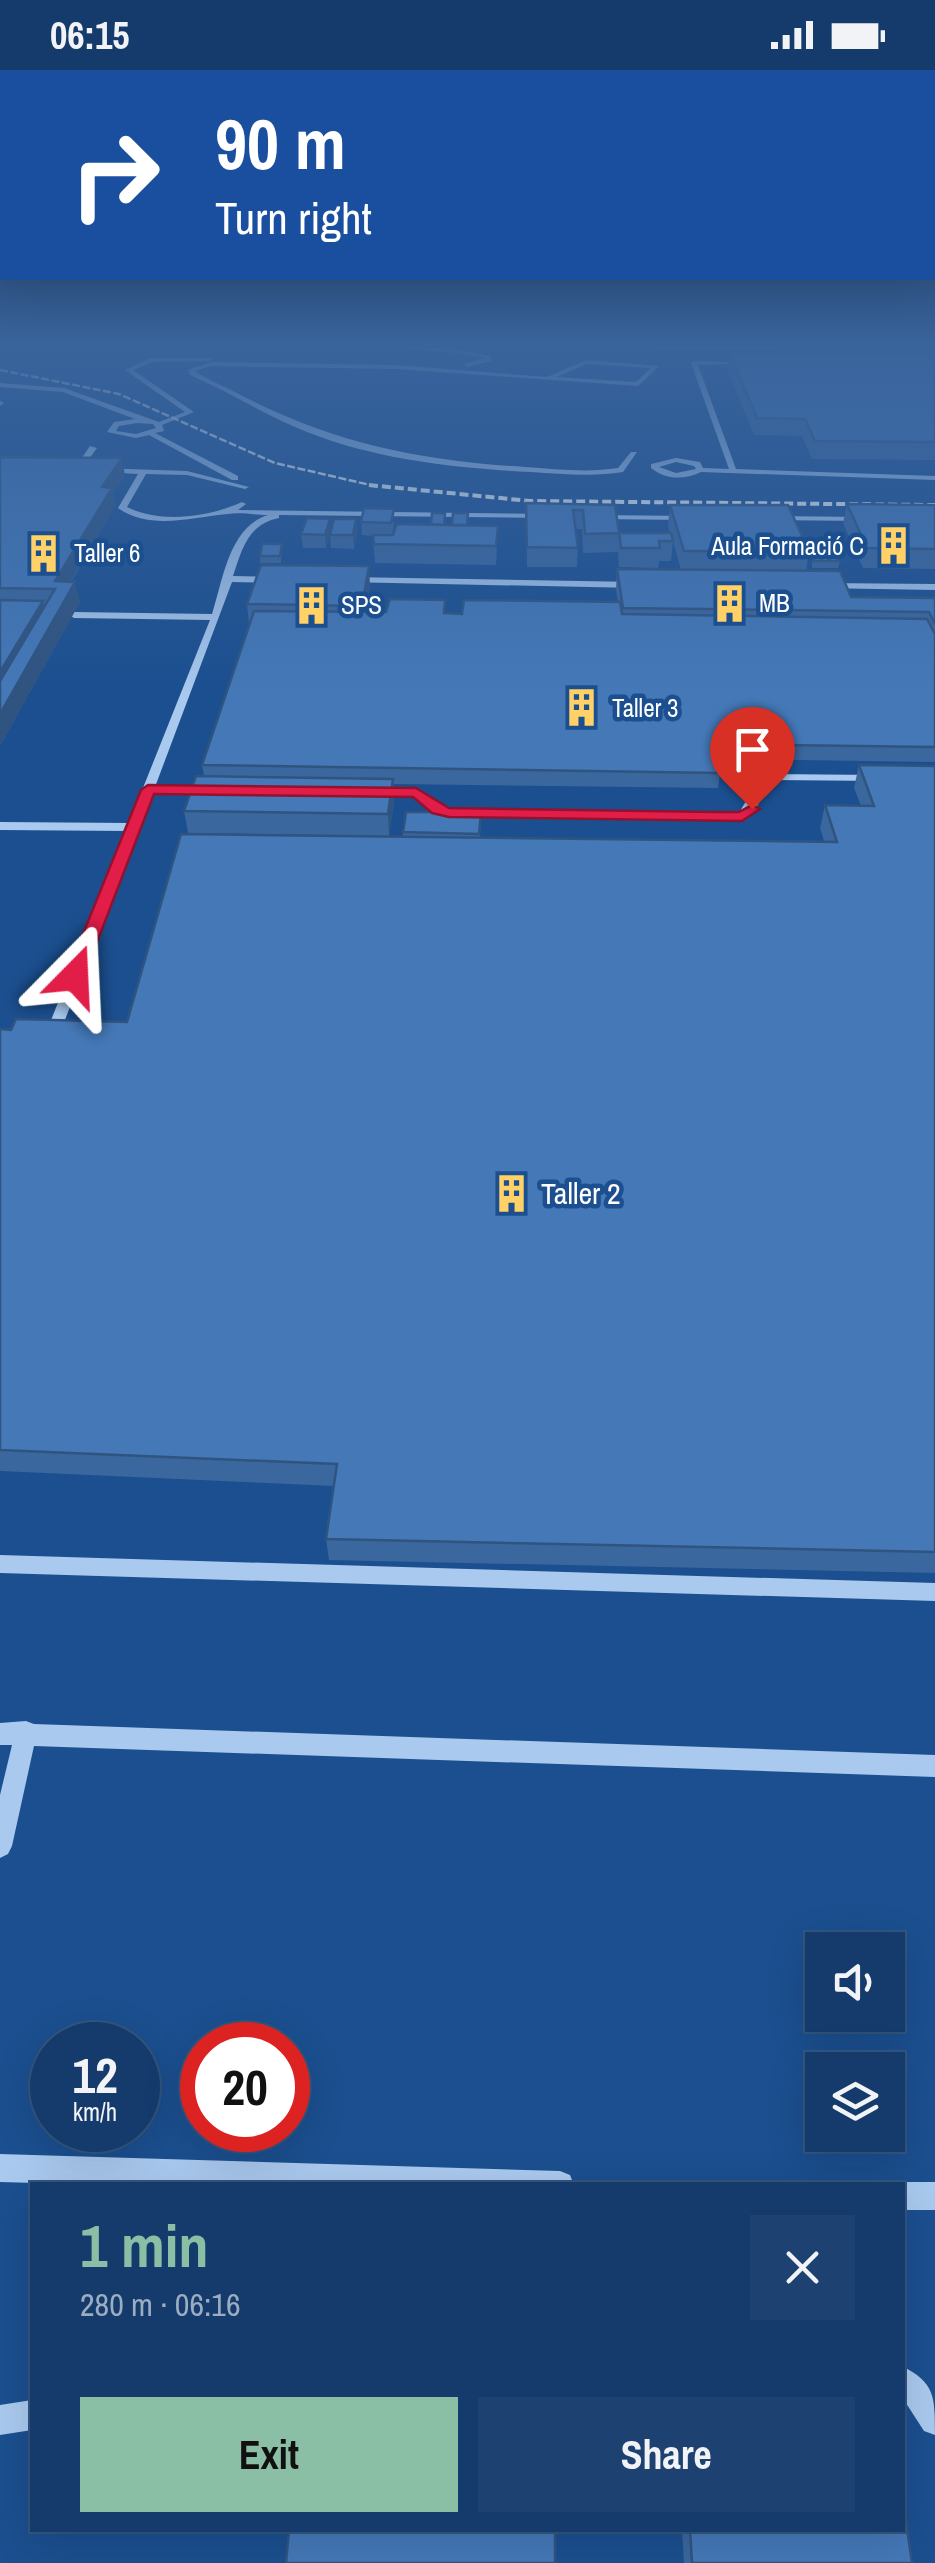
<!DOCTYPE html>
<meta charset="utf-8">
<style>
:root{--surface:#143b6b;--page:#1d4271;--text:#f1f3f6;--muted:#9dadc1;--line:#33557e;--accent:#8abfa5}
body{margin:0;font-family:"Archivo Narrow",sans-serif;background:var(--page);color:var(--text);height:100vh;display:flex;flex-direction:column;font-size:38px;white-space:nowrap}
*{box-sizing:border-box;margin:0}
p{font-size:32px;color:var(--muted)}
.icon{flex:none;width:55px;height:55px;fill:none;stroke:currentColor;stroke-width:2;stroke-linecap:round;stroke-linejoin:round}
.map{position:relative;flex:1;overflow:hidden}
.details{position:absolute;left:30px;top:2112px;width:875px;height:350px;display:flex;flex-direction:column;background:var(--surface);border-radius:0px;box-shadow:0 10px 40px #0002,0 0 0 2px var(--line)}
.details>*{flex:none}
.banner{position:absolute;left:0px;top:0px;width:935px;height:210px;box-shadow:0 10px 40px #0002,0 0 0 2px var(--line);background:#1a4fa0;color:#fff;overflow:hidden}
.tools{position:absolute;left:805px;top:1862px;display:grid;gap:20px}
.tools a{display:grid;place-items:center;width:100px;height:100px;border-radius:0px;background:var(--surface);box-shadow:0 10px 40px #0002,0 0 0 2px var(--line);font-size:50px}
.speed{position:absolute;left:30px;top:1952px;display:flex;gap:20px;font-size:50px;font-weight:700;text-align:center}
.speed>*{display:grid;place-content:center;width:130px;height:130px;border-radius:50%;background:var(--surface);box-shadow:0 10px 40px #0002,0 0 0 2px var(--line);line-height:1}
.speed small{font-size:25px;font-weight:400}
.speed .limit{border:15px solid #d22;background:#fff;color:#111}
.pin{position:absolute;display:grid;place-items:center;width:85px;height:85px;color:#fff;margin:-102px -42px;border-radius:50% 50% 50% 0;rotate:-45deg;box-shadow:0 0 10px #0007}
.pin .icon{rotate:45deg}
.me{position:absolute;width:110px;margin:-55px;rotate:21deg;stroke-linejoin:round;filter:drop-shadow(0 0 8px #0008)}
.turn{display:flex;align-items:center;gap:35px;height:210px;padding:0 50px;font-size:45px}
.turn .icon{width:130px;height:130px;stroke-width:2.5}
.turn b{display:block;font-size:70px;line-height:85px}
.round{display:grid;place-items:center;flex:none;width:105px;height:105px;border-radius:0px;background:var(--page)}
.summary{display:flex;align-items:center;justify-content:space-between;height:170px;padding:0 50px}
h1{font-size:60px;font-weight:700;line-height:75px;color:var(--accent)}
.button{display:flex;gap:20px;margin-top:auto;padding:20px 50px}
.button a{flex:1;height:115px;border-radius:0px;background:var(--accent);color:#111;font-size:40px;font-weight:700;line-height:115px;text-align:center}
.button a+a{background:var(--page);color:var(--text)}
.status{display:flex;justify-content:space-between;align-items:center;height:70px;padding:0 50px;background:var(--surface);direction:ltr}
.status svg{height:28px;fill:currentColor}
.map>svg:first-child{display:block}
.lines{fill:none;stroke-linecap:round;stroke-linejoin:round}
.minor{fill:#a9c9ee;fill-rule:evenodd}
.rail-far1{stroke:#fff;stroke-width:2.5;stroke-dasharray:8 2.5;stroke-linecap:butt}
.rail{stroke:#fff;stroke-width:4;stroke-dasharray:9 4;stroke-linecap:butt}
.wall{fill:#3a679d}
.shaded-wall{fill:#305480}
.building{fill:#4478b7;stroke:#305480;stroke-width:2.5}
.route{fill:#e11d48;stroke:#92132f;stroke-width:2.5}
.labels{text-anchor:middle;stroke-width:9;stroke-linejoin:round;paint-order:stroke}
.far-poi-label{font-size:25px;fill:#fff;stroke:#1b4f8f;text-anchor:start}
.poi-label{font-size:30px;fill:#fff;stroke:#1b4f8f;text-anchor:start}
</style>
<div class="status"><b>06:15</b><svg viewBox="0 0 49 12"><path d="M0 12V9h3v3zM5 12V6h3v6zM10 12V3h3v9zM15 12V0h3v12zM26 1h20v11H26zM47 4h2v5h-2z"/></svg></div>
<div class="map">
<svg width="935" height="2493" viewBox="0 0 935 2493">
<rect width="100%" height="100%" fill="#1b4f8f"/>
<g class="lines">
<path class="minor" d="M354 274 455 279 490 286 492 291 466 297 464 294 485 288 455 283Z
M922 274H935V278L472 280Z
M151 288H212L210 291 152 292 133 300 194 342 162 355 164 361 155 363 238 406V410H232L149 365 136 368 107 362 114 352 135 349 63 322 0 317V313L64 318 159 352 185 342 125 300ZM137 353 153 354 156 358 136 364 116 361 119 356Z
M586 290 659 296 638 316 396 299 211 296 195 301C206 309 222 315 235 322 332 373 416 390 525 397 555 399 587 403 618 398L631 382H637L623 402C593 407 562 404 531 402 456 398 378 390 307 362 266 346 230 322 190 305L188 300 211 292 396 295 547 307ZM587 294 651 298 636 312 556 307Z
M694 291 753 293 698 295 736 399 935 406V410L701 402C684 410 666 410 651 398V394L676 388 700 392 703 398 729 399 691 293ZM676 392 694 396 696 399 676 403 659 397Z
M0 331 4 333 0 336Z
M90 376 97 378 84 396 61 394 79 392Z
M99 398 187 401 249 417 245 419 187 405 146 404 127 437C161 454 209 447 242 432L246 434 238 440 550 444 554 446 550 448 279 445V448C248 454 242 479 233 506L277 507 281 510 277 513 232 512 155 717H211L217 720 211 723H153L56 973 49 977 42 973 126 761 0 760V752L129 753 210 550 74 548 69 545 74 542 212 544C223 510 229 457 268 445 256 445 240 442 228 444 192 447 151 461 118 438L138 404 102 402Z
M596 445 690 446 694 448 690 450 593 449Z
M771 446 865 447 869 449 865 451 768 450Z
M348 507 637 512 642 515 637 518 345 512Z
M823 513 935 514V520L820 518Z
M768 704 880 705 886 708 880 711 771 710 755 740 742 751 449 745 434 742 413 726 372 725 366 722 372 719 420 721 442 737 449 739 739 743 759 709Z
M0 1485 935 1513V1531L0 1503Z
M26 1651 34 1654 935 1685V1707L34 1676 12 1776 8 1784 0 1788V1725L12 1675H0V1653Z
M0 2084 560 2101 570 2105 574 2115H109L0 2112Z
M902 2112H935V2140H902V2115H895Z
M902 2296C935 2313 935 2326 935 2365L924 2361 902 2327Z
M32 2330V2360L0 2365V2335Z"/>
<path class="rail-far1" d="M0 300 119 324 275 393 379 417"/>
<path class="rail" d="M369 415 530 431 935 435"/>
</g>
<path class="wall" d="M729 282 935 283V390L812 389 802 366 754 365 727 298Z
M0 387 125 405 113 424 115 436 71 512 80 532 0 676Z
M526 433 615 435 619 463H670L668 454 670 435 809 481 806 501 851 527 935 528V692L718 689 720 703 718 718 393 714 394 731 389 766 188 763 184 741 204 706 202 695 249 554 247 534 370 516 366 542 462 544 618 532 616 519 617 499 681 500 673 471 671 491H659L658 498 619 497 618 482 583 483 582 459H576L578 478 577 497H527Z
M847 434 935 435V499L863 498 843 453Z
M356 449 357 462 354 479 331 478 330 465Z
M361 452H394L392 465 445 455 498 456 496 495 375 493 373 466 362 465Z
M330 462 326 478H303L301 464Z
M282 474 281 493H260V486Z
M812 485 840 491 838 498H812Z
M859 695 935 696V1503L329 1490 326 1469 334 1416 0 1401V959L127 952 403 767V762L481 742 480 768 824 771 820 758 825 735 861 736 854 718Z
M682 2460H902L912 2493H684Z"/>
<path class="shaded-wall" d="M122 388 125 405 113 424 115 436 59 531 55 511 102 417Z
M330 449V462L326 478 325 465Z
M356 449 357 462 354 479 353 465Z
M369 496 370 516 363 556 362 536Z
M75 512 80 532 0 676V644Z
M43 531 48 551 0 633V602Z
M393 709 394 731 389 766 388 744Z"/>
<path class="building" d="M729 282 935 283V372L815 371 805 349 757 348Z
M0 387 122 388 102 417 112 418 55 511 75 512 0 644V611L55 519 0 518Z
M526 433 615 435 619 463H671L673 471H659L660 478H621L619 463 585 464 583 440H573L578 478 527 477Z
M847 434 935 435V479L867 478Z
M670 435H788L809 481H684Z
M364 438 394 439 391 453 361 452Z
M432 443H445L444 455 431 454Z
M453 443H468L467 455H452Z
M307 448 330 449 325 465 301 464Z
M334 449H356L353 465H330Z
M397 454 498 456 496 476 374 474 373 465H393Z
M262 474H282L280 486H260Z
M812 485H837L840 491H813Z
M261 495 369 496 362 536 247 534Z
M617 499 840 501 851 527 935 528V554L929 542 623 538Z
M390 529 445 530 444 543 462 544 464 530 620 532 622 544 927 549 935 564V677L715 674 720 703 202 695 254 541 386 542Z
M0 530 43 531 0 602Z
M859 695 935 696V1482L326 1469 337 1394 0 1380V959L11 960 16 949 127 952 181 764 837 772 825 735 874 736Z
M196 706 393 709 388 744 184 741Z
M406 742H481L479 764 403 762Z
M902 2424 912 2493H692L690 2460H902Z
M289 2460H555V2493H286Z"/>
<linearGradient id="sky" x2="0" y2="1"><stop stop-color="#0f2b4f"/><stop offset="0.44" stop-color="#39639b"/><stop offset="1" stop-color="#39639b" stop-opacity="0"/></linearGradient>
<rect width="935" height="623" fill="url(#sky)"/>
<path class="route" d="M148 715 416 718 449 738 716 742H739L752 735 760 739 742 751 449 747 432 743 413 727 154 724 84 906 75 911 69 909 66 906 141 720Z"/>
<defs>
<symbol id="building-bare" viewBox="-9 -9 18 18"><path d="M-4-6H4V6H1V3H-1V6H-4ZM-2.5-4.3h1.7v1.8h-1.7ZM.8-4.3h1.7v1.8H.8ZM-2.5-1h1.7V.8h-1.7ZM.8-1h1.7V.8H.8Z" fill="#ffd166" stroke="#1b4f8f" stroke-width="2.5" paint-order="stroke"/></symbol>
</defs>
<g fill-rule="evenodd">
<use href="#building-bare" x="866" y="448" width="55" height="55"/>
<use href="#building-bare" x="16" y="456" width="55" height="55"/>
<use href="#building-bare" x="702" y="506" width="55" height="55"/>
<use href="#building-bare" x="284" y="508" width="55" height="55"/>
<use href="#building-bare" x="554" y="610" width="55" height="55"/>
<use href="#building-bare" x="484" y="1096" width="55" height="55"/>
</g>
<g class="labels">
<g class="far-poi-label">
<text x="864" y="485" text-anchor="end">Aula Formació C</text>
<text x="74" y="492">Taller 6</text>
<text x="759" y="542">MB</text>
<text x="341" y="544">SPS</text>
<text x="612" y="647">Taller 3</text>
</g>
<g class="poi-label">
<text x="541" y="1134">Taller 2</text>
</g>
</g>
</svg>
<div class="tools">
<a><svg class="icon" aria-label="sound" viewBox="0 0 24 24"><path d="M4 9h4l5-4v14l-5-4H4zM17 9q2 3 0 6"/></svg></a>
<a><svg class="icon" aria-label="layers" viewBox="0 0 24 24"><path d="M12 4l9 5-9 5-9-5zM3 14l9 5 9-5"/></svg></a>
</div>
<div class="speed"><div>12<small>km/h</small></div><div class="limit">20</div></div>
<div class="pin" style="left:752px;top:739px;background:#d93025"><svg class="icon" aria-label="arrive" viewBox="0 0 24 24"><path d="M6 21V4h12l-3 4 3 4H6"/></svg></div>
<svg class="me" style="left:75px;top:906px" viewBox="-20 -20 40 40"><path d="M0-17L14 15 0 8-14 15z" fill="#e11d48" stroke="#fff" stroke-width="4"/></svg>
<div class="banner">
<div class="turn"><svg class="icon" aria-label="right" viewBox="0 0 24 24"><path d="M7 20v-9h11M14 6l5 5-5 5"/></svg><div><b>90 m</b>Turn right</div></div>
</div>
<section class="details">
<div class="summary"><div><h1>1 min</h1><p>280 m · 06:16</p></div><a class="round"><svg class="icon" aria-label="close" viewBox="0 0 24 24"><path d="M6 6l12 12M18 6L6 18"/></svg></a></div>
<div class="button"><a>Exit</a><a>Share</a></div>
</section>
</div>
